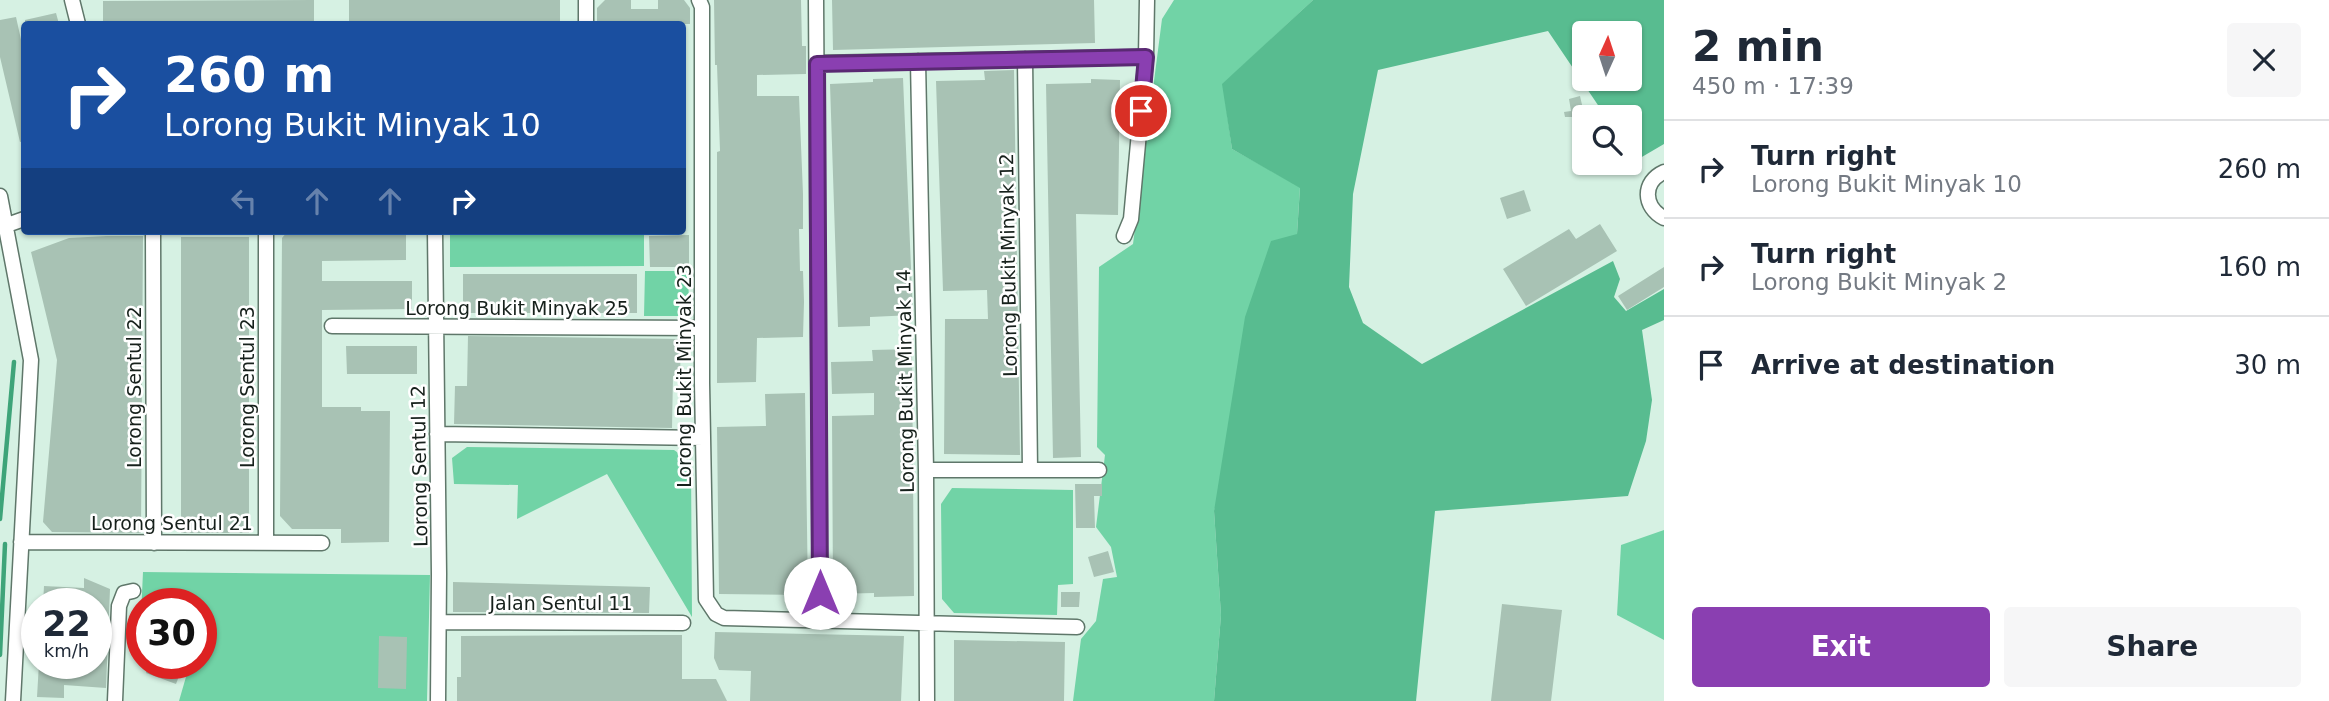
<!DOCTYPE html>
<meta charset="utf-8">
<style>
:root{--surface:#fff;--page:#f6f6f7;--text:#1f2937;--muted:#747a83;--line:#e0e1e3;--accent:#8a3fb1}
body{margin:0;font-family:"DejaVu Sans",sans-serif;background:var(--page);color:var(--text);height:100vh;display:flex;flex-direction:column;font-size:26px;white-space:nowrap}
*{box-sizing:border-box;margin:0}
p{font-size:23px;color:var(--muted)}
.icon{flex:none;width:38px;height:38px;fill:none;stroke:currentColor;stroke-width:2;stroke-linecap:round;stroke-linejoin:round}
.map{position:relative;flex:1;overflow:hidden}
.sheet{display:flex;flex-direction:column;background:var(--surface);width:665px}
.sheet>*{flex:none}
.top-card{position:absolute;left:21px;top:21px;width:665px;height:214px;border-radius:7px;box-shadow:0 2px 5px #0004;background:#1a4fa0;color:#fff;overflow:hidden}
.needle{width:46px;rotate:3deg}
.buttons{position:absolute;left:1572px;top:21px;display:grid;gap:14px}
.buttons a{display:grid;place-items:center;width:70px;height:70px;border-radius:7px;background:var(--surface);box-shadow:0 2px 5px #0004;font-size:35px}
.speed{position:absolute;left:21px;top:588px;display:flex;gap:14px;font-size:35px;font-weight:700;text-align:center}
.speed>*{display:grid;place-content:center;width:91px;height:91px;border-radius:50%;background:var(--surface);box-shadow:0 2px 5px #0004;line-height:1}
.speed small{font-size:18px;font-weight:400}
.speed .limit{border:10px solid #d22;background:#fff;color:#111}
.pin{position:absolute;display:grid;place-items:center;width:60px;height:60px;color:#fff;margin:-30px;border:4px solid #fff;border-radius:50%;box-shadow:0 2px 7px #0007}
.me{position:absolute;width:77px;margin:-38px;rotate:0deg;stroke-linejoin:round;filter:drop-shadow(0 0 5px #0008)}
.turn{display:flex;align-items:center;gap:24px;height:147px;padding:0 28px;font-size:32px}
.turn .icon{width:91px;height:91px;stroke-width:2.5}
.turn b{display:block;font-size:49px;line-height:60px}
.lanes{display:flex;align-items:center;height:66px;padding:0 28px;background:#0003;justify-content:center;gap:35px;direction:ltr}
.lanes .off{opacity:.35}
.round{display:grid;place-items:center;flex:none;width:74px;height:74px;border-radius:7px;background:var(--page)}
.overview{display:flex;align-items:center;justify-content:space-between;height:119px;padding:0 28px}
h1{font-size:42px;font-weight:600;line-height:52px}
.primary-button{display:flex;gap:14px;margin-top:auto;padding:14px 28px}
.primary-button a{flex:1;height:80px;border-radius:7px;background:var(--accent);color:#fff;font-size:28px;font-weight:600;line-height:80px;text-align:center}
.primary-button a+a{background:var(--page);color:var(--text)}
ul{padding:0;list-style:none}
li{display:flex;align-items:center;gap:21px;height:98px;padding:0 28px;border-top:2px solid var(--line)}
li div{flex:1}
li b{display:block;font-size:26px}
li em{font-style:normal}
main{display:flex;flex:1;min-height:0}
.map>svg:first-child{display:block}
.green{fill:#71d3a6}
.forest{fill:#58bc90;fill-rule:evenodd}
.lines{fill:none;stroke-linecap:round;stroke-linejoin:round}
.stream{stroke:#3ea479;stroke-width:4.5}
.building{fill:#a8c2b4}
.minor-casing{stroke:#5f776a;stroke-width:17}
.minor{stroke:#fff;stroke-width:14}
.route-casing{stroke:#5a2973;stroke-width:18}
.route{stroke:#8a3fb1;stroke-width:12}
.labels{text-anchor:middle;stroke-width:5;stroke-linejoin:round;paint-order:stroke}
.street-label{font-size:19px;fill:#16201b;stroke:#fff}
</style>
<main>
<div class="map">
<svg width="1664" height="701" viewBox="0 0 1664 701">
<rect width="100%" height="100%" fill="#d6f1e3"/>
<path class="green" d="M1174 0H1313L1223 84 1232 149 1300 187 1297 234 1214 511 1221 615 1214 701H1073L1081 639 1096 621 1103 579 1117 577 1111 547 1096 527 1105 455 1097 447 1099 267 1133 244 1162 19Z
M450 231H644V266L450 267Z
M645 271H688L689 304 682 316H644Z
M467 447 674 450 691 462 692 617 607 474 517 519 518 485 454 484 452 458Z
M952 488 1073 490V584L1058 585 1057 615 954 613 942 599 941 504Z
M1664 530V640L1617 615 1621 545Z
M143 572 430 575 427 701H179L190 663H201V604H142V616L141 615Z"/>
<path class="forest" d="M1313 0H1664V144L1635 161 1629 152V117H1606L1548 31 1378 70 1353 194 1349 287 1363 323 1422 364 1613 261 1620 279 1614 297 1626 311 1664 289V320L1642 330 1652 400 1646 441 1628 496 1435 511 1416 701H1214L1221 615 1214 511 1245 317 1271 241 1297 234 1300 188 1232 149 1222 84ZM1584 33H1629V79H1584Z"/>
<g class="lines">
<path class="stream" d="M0 519 14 362
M0 655 5 544"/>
</g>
<path class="building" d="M314 0V24H103V1Z
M349 0H560V23L349 24Z
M605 0H631V9H658V0H684L690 8V24H597V8Z
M714 0H801L802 46H806V74L757 75V96H799L803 194V229H799L800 271H803L804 302 803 337 757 338 756 382 717 383V152L720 151 717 65H715Z
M832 0H1094L1095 43 833 50Z
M56 13 59 24H25V20Z
M16 17 24 53V141L20 142 0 57V20Z
M1014 70 1020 455 944 454 945 319H988L987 290 943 291 936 81 985 80 984 71Z
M903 78 913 315 870 317V326L838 327 830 84 873 82V79Z
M1091 79 1120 80 1118 215 1076 214 1081 457 1053 458 1046 84 1091 83Z
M1580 96 1583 109 1596 106 1599 117H1584V146L1579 147 1573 117H1565L1564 112 1571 111 1569 99Z
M1524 190 1531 211 1507 219 1500 198Z
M1600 224 1617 251 1526 306 1503 269 1569 229 1576 239Z
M288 231 406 232V260L322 261V281H412V309L322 310V407H361V411H390L389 542 341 543V529H292L280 516 282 238Z
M689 235V267H650L649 236Z
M107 236H143L141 533 52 532 43 522 57 360 31 252 69 238Z
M181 237H249V533H181Z
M1664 267V287L1627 310 1618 296Z
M463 274H637V313H463Z
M468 336 681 339 680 376H673L672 428 454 424 455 386H467Z
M346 346H417V374H347Z
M912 349 914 596 874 597V593L833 594 832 416 874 415V393L832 394 831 362 873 361 872 350Z
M805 393 808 595 719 594 717 427 766 426 765 394Z
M1075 484H1102V496H1094L1095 528H1076Z
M1108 551 1114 572 1094 577 1088 557Z
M84 578 110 589 106 688 64 685V698L37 697 39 663H96V604H43L44 586 84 588Z
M453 582 650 587 649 613 453 612Z
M1061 592H1080L1079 607H1061Z
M1502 604 1562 610 1551 701H1491Z
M715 632 904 636 901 701H750L751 671 719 670 714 658Z
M649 635H682V679H716L727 701H457V677H461V636Z
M379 636 407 637 406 689 378 688Z
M954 640 1065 642 1064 701H954Z
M149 663H184L176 684 146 673Z"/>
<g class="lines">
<defs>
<path id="minor" d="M72 0 78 24
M586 0V24
M699 0 702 7V383L706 599 716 614 724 618 1077 627
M816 0 820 621
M1025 59 1030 470
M918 61 926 470 927 701
M817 63 1146 57
M1664 172C1642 182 1643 207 1664 218
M0 196 31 360 13 701
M7 225 24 219
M153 231 154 543
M266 231V543
M435 231 439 574 438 701
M1124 236 1131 219 1146 57 1147 0
M332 326 702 328
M437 434 703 438
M926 470H1099
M21 542 322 543
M439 622 683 623
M115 701 119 606 124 593 133 591"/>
</defs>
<use href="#minor" class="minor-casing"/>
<use href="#minor" class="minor"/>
</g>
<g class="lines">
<defs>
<path id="route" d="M820 593 817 64 1146 57 1141 111"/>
</defs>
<use href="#route" class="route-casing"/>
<use href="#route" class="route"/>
</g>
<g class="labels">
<g class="street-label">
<text transform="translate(1008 265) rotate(-91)" y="7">Lorong Bukit Minyak 12</text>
<text x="517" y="315">Lorong Bukit Minyak 25</text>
<text transform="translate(684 376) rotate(-90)" y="7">Lorong Bukit Minyak 23</text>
<text transform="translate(905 381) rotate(-91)" y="7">Lorong Bukit Minyak 14</text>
<text transform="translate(134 387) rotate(-90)" y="7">Lorong Sentul 22</text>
<text transform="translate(247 387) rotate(-90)" y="7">Lorong Sentul 23</text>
<text transform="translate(419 466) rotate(-91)" y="7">Lorong Sentul 12</text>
<text x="172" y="530">Lorong Sentul 21</text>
<text x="561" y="610">Jalan Sentul 11</text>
</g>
</g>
</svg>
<div class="buttons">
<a><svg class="needle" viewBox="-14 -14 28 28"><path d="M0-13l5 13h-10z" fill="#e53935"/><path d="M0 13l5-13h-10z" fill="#747a83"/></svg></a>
<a><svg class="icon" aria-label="search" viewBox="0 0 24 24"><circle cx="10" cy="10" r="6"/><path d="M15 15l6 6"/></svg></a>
</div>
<div class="speed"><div>22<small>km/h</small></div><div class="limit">30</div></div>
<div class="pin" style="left:1141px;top:111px;background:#d93025"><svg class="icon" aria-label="arrive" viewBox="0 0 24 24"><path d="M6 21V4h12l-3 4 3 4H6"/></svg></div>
<svg class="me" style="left:820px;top:593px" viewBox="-20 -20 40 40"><circle r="19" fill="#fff"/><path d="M0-13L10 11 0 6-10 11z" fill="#8a3fb1"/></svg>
<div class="top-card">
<div class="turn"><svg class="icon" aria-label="right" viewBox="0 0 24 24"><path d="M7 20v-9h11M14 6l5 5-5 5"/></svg><div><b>260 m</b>Lorong Bukit Minyak 10</div></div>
<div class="lanes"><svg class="icon off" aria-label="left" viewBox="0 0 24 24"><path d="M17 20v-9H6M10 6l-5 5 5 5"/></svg><svg class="icon off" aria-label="ahead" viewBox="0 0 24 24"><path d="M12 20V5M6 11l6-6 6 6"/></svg><svg class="icon off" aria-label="ahead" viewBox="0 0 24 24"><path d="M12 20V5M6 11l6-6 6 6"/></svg><svg class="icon" aria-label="right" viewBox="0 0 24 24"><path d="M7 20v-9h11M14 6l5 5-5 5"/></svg></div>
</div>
</div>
<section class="sheet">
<div class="overview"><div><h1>2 min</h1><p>450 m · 17:39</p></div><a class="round"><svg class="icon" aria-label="close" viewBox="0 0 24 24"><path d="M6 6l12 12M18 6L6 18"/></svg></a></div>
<ul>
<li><svg class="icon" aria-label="right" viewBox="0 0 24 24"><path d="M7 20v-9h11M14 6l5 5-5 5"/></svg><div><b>Turn right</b><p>Lorong Bukit Minyak 10</p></div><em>260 m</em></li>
<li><svg class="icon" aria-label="right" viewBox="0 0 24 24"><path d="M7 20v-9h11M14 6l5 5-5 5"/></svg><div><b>Turn right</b><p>Lorong Bukit Minyak 2</p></div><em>160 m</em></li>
<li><svg class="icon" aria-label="arrive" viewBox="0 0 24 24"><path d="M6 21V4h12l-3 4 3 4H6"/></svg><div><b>Arrive at destination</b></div><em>30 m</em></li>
</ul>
<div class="primary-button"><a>Exit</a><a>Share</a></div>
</section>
</main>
